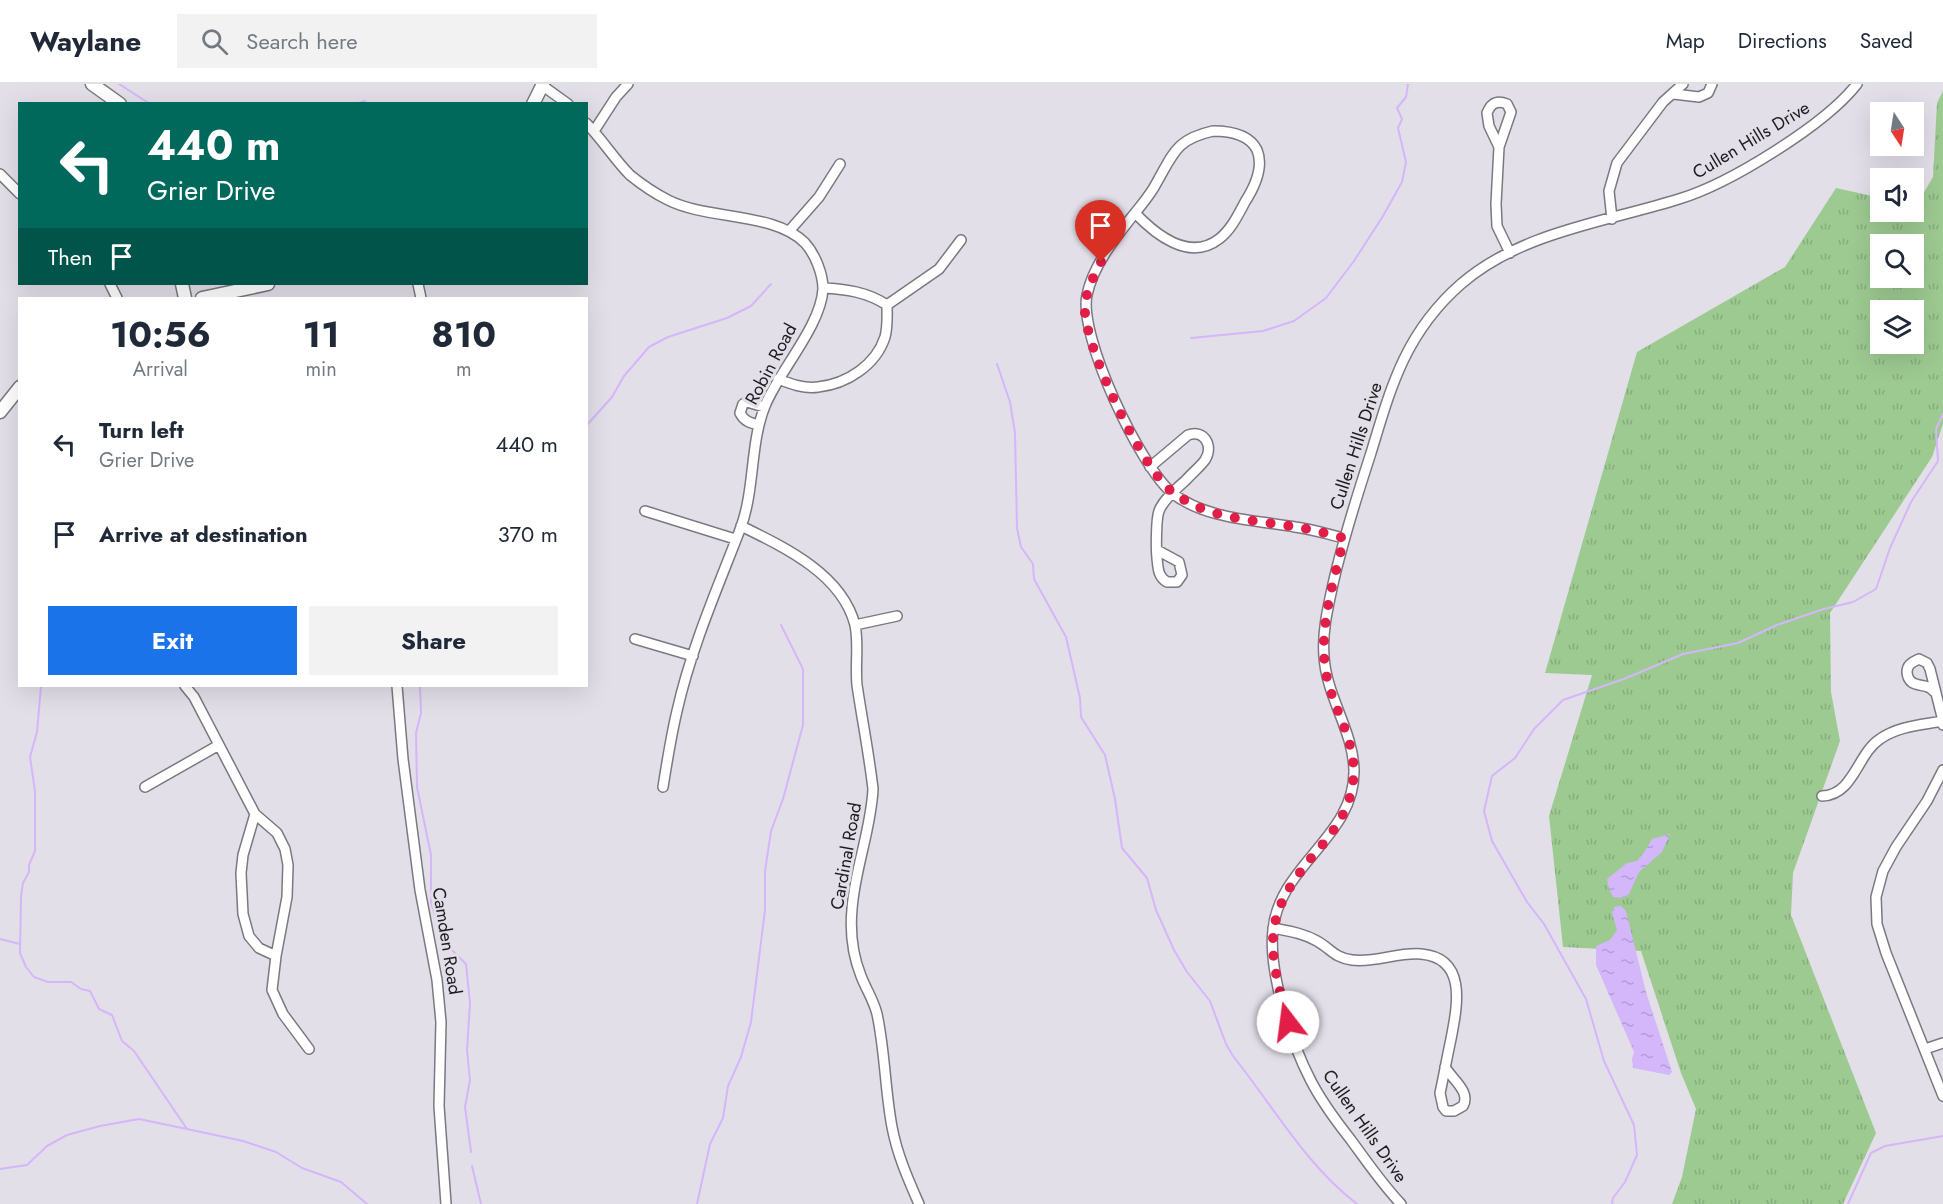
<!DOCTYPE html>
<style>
:root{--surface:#fff;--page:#f2f2f3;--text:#1f2937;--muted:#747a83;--line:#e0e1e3;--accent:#1a73e8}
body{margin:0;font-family:Jost,sans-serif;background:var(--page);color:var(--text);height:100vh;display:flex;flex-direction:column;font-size:22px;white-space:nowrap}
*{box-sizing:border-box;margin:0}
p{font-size:20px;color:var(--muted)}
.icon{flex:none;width:33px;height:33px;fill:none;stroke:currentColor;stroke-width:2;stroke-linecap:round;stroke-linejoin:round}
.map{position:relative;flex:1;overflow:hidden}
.drawer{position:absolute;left:18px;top:213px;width:570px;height:390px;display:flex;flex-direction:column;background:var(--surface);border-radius:0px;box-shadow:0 6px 24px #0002}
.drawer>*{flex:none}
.hud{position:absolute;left:18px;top:18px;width:570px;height:183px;border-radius:0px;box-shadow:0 6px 24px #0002;background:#00695c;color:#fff;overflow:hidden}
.needle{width:39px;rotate:168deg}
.controls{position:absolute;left:1870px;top:18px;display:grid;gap:12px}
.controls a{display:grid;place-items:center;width:54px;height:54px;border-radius:0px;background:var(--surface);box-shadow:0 6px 24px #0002;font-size:30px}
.pin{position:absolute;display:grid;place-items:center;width:51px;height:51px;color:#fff;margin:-62px -26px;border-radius:50% 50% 50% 0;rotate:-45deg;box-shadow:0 0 6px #0007}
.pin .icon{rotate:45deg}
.me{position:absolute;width:66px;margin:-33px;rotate:345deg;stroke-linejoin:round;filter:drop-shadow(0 0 4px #0008)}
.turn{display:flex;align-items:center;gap:21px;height:126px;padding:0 30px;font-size:27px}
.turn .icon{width:78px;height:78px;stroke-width:2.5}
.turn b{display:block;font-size:42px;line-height:51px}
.then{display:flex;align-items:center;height:57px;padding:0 30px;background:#0003;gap:12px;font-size:22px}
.eta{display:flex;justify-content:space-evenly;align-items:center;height:102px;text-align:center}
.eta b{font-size:36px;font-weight:700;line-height:42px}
.cta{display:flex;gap:12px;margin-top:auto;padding:12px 30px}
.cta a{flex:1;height:69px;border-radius:0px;background:var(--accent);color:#fff;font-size:24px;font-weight:700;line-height:69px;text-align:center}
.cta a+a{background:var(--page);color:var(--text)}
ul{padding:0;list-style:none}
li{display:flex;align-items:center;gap:18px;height:90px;padding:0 30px}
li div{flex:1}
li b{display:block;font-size:22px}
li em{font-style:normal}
header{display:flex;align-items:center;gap:36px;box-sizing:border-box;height:84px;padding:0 30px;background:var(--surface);border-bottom:2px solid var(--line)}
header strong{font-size:28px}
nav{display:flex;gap:33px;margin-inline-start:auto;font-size:21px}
.search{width:420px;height:54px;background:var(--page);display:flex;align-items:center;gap:15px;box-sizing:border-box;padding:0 21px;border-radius:0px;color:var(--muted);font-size:22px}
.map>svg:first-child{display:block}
.grass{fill:url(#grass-tufts);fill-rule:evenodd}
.water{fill:url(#water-ripples)}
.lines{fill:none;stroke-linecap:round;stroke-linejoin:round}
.stream{stroke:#d4b6fa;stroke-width:2}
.street-casing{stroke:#7c7881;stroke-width:12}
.secondary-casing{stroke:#7c7881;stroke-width:15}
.street{stroke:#fff;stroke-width:9}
.secondary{stroke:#fff;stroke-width:12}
.route{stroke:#e11d48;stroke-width:10;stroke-dasharray:0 18}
.labels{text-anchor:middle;stroke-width:6;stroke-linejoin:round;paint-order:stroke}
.street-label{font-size:18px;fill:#1d1c1f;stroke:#e3dfe9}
</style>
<header>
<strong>Waylane</strong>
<div class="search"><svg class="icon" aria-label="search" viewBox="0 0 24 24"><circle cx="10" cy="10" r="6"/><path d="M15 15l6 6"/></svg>Search here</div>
<nav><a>Map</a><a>Directions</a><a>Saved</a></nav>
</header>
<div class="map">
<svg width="1943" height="1120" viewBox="0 0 1943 1120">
<defs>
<pattern id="grass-tufts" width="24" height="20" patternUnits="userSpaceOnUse" patternTransform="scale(1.5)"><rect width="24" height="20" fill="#9dca91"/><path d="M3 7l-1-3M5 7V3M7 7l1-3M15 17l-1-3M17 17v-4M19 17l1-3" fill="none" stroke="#87ad7d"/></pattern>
<pattern id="water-ripples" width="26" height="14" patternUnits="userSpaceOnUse" patternTransform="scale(1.5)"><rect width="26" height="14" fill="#d4b6fa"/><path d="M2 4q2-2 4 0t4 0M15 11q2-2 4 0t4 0" fill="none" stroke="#b69cd6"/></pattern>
</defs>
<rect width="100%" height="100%" fill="#e3dfe9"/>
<path class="grass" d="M1943 7V340L1932 373 1830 529 1831 608 1840 657 1793 789 1791 831 1876 1049 1843 1120H1672L1682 1093 1696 1025 1681 989 1641 867 1563 863 1549 732 1592 591 1545 589 1637 268 1785 183 1836 104 1881 114V128H1914V122H1916L1933 93 1937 19ZM1881 160H1914V194H1881ZM1881 226H1914V260H1881Z"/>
<path class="water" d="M1670 750 1662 768 1639 788 1629 810 1622 814 1613 813 1609 805 1607 795 1627 779 1637 777 1645 767 1652 755Z
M1621 822 1626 827 1646 908 1672 988 1669 991 1633 984 1632 975 1634 968 1596 881V862L1610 856 1617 846 1612 829 1614 823Z"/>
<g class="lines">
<path class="stream" d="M119 0 150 20
M355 20 365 17
M1191 254 1263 247 1294 237 1326 214 1354 177 1383 132 1402 98 1406 78 1398 44 1402 35 1397 24 1406 13 1408 0
M997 280 1010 318 1015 349 1017 444 1021 463 1033 480 1034 495 1066 553 1080 614 1081 633 1105 671 1115 715 1122 764 1147 794 1156 826 1174 866 1187 888 1210 917 1226 960 1233 972C1273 1022 1306 1081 1357 1120
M586 342 612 313 624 292 649 263 668 253 727 234 751 222 771 200
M41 602 37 648 30 673 35 707V767L29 781V788L23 799 21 812 20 869 26 883 34 893 48 898H71L81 905 90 907 99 925 112 931 122 957 134 967 187 1045 243 1057 276 1068 302 1084 341 1098 367 1120
M420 602 421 629 416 649 417 703 431 771V818L442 856 466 880 470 919 467 966 470 996 465 1023 471 1068
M0 855 20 860
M472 1082 481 1120
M0 1085 27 1081 47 1062 67 1051 100 1042 139 1035 187 1045
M697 1120 710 1060 723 1034 728 1002 741 973 751 938 765 826V787L771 747 783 715 803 641V585L781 541
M1612 1120 1613 1114 1625 1098 1637 1071 1634 1041 1604 977 1586 915 1544 840 1527 818 1492 757 1484 727 1492 692 1515 674 1534 645 1563 616 1624 595 1683 570 1738 559 1777 541 1824 525 1853 518 1876 505 1890 464 1911 418 1938 377 1936 345 1943 330
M1848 1120 1871 1069 1885 1062 1943 1052"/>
<defs>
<path id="street" d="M543 2 568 20
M1674 10 1699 13 1708 9 1712 0
M586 39C602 55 614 75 630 91 641 100 656 110 668 116 707 136 775 128 805 159 815 170 823 190 823 205 821 242 779 287 765 322 750 359 755 404 741 443 718 503 691 564 677 627 671 652 667 678 663 703
M594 47 616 13 628 0
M1213 47C1230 47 1249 50 1257 66 1264 83 1254 104 1245 118 1238 131 1231 146 1219 155 1189 178 1155 150 1135 129 1143 119 1151 110 1157 98 1174 68 1177 55 1213 47Z
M1499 63 1489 42 1487 29C1491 19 1497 16 1507 20L1511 28 1499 63 1496 120 1497 142 1510 169
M0 90 20 110
M1135 129C1116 153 1093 181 1087 211 1078 252 1140 382 1172 409 1205 435 1255 436 1295 443 1311 445 1327 450 1344 454
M1612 135 1609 107 1617 79 1663 18 1683 0
M790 146 819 113 840 80
M110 200 117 214
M418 200 421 214
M887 221 939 185 961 156
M778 295C791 300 804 305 818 303 847 300 876 281 885 253 888 242 887 231 887 221 867 208 846 205 823 204
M759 341C750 339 744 337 740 329L743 320 747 318 764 323
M1150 383 1188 351C1204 345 1214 362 1205 376 1200 383 1192 389 1186 396 1177 404 1163 416 1159 427 1156 435 1156 465 1157 474 1158 484 1158 493 1167 498H1177L1182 491 1179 478 1157 466
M645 427 735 455
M741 442C784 463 842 490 855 541 859 560 855 581 857 601 862 635 869 670 873 705 871 746 855 784 852 825 850 847 853 872 861 892 866 905 874 917 877 930 885 967 885 1006 892 1043 897 1070 908 1095 919 1120
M855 541 897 532
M635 555 693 572
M185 602 194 613 255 730 277 749 285 765 288 781 287 813 276 872 272 906 283 930 309 965
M397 602 403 675 420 806 437 896 441 938 439 1022 446 1120
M1936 609C1933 607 1931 604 1928 603 1919 600 1908 602 1907 588 1907 580 1913 578 1919 575L1927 579 1930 585 1943 637V641
M1943 686 1927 717 1896 763 1883 787 1876 813 1877 840 1886 869 1943 1012
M145 703 219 661
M1822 712C1854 711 1857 670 1880 655 1898 642 1922 641 1943 637
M255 730 243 771 241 789 243 830 249 852 259 864 276 872
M1273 844C1288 847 1303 849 1317 857 1331 865 1335 874 1352 876 1375 879 1398 868 1421 870 1468 874 1457 923 1451 955 1447 973 1444 991 1440 1009L1443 1023 1446 1027H1454L1463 1022C1471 1008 1453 996 1445 983
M1925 965 1943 959
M1401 1120C1382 1100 1367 1078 1351 1056 1336 1037 1321 1017 1310 995 1291 958 1268 887 1273 846 1274 833 1280 817 1287 805 1311 765 1355 737 1354 686 1353 646 1326 612 1324 572 1322 548 1328 523 1333 500 1343 456 1356 415 1370 372 1380 340 1389 306 1404 275 1418 246 1437 221 1461 200 1521 148 1606 138 1679 115 1729 100 1825 41 1857 0"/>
<path id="secondary" d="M92 0 120 20
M533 20 543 0
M182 200 185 214
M202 214 268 200
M0 328 20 303"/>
</defs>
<use href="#street" class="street-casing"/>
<use href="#secondary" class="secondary-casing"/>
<use href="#street" class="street"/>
<use href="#secondary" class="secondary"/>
</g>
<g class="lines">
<path class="route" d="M1101 178C1093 194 1084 210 1085 229 1088 269 1141 383 1172 408 1179 414 1189 418 1196 422 1226 436 1262 437 1295 443 1311 445 1327 450 1344 454 1334 497 1318 544 1326 589 1333 627 1358 658 1353 698 1350 725 1335 746 1318 766 1262 831 1266 858 1288 938"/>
</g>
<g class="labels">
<g class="street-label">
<text transform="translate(1751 56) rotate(-31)" y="6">Cullen Hills Drive</text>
<text transform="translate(771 280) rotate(-62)" y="6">Robin Road</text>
<text transform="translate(1356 362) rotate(-72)" y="6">Cullen Hills Drive</text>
<text transform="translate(846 772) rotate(-80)" y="6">Cardinal Road</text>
<text transform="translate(447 857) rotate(81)" y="6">Camden Road</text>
<text transform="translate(1365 1042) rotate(55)" y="6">Cullen Hills Drive</text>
</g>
</g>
</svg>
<div class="controls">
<a><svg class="needle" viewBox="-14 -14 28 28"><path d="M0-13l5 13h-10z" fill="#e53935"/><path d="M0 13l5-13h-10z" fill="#747a83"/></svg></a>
<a><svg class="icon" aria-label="sound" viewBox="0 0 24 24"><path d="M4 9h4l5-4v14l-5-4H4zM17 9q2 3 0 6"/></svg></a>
<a><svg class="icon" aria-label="search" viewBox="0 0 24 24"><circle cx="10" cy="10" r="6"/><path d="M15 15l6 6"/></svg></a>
<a><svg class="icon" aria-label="layers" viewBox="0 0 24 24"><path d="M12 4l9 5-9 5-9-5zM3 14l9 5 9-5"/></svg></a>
</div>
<div class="pin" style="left:1101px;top:178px;background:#d93025"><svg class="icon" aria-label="arrive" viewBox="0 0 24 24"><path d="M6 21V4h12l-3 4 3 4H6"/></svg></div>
<svg class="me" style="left:1288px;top:938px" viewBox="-20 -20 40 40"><circle r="19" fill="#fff"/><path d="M0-13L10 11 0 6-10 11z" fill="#e11d48"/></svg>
<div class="hud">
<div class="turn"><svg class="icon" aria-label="left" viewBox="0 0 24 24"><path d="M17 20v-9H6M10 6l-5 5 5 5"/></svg><div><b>440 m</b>Grier Drive</div></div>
<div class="then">Then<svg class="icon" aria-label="arrive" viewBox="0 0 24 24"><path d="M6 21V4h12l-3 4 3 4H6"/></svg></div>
</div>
<section class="drawer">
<div class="eta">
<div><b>10:56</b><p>Arrival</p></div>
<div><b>11</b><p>min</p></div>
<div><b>810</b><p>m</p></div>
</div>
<ul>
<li><svg class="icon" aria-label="left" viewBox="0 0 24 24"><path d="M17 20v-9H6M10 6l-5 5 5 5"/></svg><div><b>Turn left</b><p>Grier Drive</p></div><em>440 m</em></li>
<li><svg class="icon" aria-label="arrive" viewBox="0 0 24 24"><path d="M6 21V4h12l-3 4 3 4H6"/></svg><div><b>Arrive at destination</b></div><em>370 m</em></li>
</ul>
<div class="cta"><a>Exit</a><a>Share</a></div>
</section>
</div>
